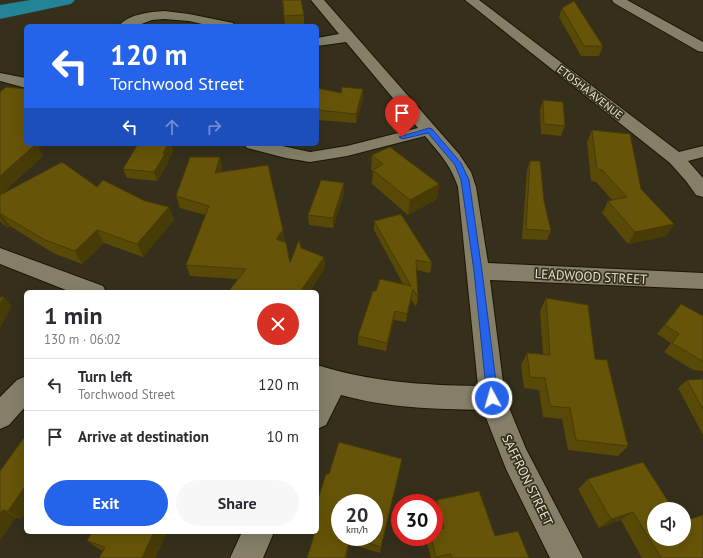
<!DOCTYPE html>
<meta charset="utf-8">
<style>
:root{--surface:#fff;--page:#f7f7f7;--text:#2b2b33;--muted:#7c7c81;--line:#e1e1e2;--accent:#2563eb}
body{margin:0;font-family:"PT Sans",sans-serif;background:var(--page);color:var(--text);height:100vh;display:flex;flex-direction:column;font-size:15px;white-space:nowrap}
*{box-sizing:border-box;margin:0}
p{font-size:13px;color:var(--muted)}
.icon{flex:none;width:22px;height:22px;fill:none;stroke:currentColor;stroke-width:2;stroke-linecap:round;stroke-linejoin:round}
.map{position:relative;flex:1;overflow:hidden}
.details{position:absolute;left:24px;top:290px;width:295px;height:244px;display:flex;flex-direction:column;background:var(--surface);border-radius:6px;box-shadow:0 4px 16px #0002}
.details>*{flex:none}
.hud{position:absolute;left:24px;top:24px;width:295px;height:122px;border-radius:6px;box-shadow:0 4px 16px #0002;background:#2563eb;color:#fff;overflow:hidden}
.fabs{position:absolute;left:647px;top:502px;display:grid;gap:8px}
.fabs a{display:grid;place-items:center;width:44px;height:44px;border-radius:50%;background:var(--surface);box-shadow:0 4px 16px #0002;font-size:20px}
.speed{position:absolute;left:331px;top:494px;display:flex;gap:8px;font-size:20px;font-weight:700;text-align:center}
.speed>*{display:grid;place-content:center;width:52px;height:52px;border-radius:50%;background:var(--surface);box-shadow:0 4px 16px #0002;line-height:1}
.speed small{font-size:10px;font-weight:400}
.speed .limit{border:6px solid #d22;background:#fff;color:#111}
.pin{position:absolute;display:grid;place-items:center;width:34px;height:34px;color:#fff;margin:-41px -17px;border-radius:50% 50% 50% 0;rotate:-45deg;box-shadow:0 0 4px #0007}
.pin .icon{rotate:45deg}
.me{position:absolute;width:44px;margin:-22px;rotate:354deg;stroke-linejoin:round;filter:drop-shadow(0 0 3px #0008)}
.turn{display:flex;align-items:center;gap:14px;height:84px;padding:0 20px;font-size:18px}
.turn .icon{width:52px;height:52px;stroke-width:2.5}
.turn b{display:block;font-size:28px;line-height:34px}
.lanes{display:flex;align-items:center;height:38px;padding:0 20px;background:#0003;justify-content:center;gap:20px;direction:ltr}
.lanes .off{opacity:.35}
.round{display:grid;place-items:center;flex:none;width:42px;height:42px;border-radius:21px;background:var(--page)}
.overview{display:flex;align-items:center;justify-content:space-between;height:68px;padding:0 20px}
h1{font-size:24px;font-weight:700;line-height:30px}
.primary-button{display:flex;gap:8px;margin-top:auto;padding:8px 20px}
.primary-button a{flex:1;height:46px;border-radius:24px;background:var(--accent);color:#fff;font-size:16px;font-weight:700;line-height:46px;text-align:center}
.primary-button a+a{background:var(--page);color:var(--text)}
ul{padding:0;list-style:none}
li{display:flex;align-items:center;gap:12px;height:52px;padding:0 20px;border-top:1px solid var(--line)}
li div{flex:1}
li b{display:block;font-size:15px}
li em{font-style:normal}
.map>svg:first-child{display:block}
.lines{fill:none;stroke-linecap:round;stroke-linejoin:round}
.river{fill:#238397;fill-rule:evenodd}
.street-casing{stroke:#1c1704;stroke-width:2}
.street{fill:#857f68;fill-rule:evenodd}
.wall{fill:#584907}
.shaded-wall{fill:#473c06}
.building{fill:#665508;stroke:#473c06;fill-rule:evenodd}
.route{fill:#2563eb;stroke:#184099}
.labels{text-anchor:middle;stroke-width:3.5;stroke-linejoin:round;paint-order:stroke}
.far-street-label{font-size:11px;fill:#e6e3d6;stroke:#352f1b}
.street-label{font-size:13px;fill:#e6e3d6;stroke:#352f1b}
</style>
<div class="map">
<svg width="703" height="558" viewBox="0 0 703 558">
<rect width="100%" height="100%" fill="#352f1b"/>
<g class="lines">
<path class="river" d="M30 0H75L71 4 0 19V5Z"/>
<defs>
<path id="street" d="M311 0H324L459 154 471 172 476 187 488 263 703 273V289L490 280 505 398 526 449 583 558H550L506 469 483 410C434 409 388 408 341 395L326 425 317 429V365C371 382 421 385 478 386L458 187C450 164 440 154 425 136L347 156 310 162 286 158 247 148 244 144H273L310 152 347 146 418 128 346 42 317 46V38L339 34Z
M465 0H479L679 152 703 146V157L688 161 703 178V197L696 195 686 181 670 163Z
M612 0H627L703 42V52L698 51 614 3Z
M164 11 189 14 233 23 235 26H211L189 21 164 19 152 20 136 26H119C128 14 150 12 164 11Z
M0 73 26 78V88L0 81Z
M0 248 103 286 106 292H71L0 264Z
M26 376V406L9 425 0 429V397L17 380Z
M242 532H274L263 558H230Z"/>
</defs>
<use href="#street" class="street-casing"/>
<use href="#street" class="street"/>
</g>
<path class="wall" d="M282 0 304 15V24L285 26Z
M562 8 603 46 599 56H581L559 17Z
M317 88 363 98 356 123 317 120Z
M0 92 38 147 43 156 1 194 97 187 145 201 169 207 174 220 143 257 104 243 82 264 53 253 10 226 7 228 0 221Z
M543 100 565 126 561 136 541 134 540 110Z
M592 130 641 189 674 224 666 236 628 244 602 213 608 201 612 200 596 182 591 181 587 142Z
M138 144H171L173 151 168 161V163L157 181 127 178 123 169Z
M372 155 439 184 437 199 408 215 372 184 373 171 371 170Z
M220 157 222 169 221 172 283 230 285 242H284L290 263 301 248 324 257 325 268 309 292H228L238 279 190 276 186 265 205 215 180 208 176 196Z
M530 161 544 201 551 231 547 240 522 239 527 170Z
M344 193 333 228 309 225 308 215Z
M374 221 432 263 430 273 416 270 418 298 416 307 411 299 406 322 394 320 386 351 358 345V336L376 291 403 284 374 230Z
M546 298 595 359 628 446 618 456 568 450 562 419 543 417 539 390 524 388 521 365 527 353 543 354 540 311Z
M681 304 703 316V371L693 370 664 352 671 343 657 334Z
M703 379V435L678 388 687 380Z
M26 435V512L21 519 16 517 0 540V471Z
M643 462 654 539 703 558H642L621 520 599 528 578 489 588 479Z
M400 468 380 553 350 544 317 532V502L329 474Z
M437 500 495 536 529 558H431L426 539 427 537H434L438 529 434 513V507Z
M92 532H167L155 558 103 551 99 549 87 541Z"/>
<path class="shaded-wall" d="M363 89V98L356 123V114Z
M29 144H64L38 147 43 156 0 196V176Z
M168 144H171L173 151 168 161V163L157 181 154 172Z
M220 157 222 169 218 184 215 173Z
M344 183V193L333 228V218Z
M439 184 437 199 408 215 410 200Z
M169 207 174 220 143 257 137 244Z
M0 214H1L10 226 7 228 0 217Z
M674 224 666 236 628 244 635 232Z
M97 230 104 243 82 264 75 251Z
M283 230 285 242 278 250 276 239Z
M324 257 325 268 309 292H300Z
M413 289 411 299 406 322 407 314Z
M4 297 12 306 0 328V304Z
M395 311 394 320 386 351 387 343Z
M402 459 400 468 380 553 381 547Z
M26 485V512L21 519 8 511Z
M3 510 16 517 0 540V514Z
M633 512 621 520 599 528 611 519Z
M154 532H167L155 558H142Z
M350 537V544L347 558H345Z"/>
<path class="building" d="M283 0H301L304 15 284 16Z
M574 1 603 46H584L562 8Z
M6 87 26 89V136H25L26 137V144H36L0 176V92Z
M342 87 363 89 356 114 317 110V88L341 93Z
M543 100 563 102 565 126 544 124Z
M592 130 630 134 641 189 674 224 635 232 608 201 627 197 602 170 597 169Z
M138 144H168L163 153 165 154 154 172 123 169Z
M390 147 439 184 410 200 373 170 383 164 372 155Z
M190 157H220L215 173 268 165 283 230 276 239 286 243 290 263 299 240 301 248 324 257 300 292H228L246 269 186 265 209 206 176 196Z
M530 161H540L544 201 551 231 526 229Z
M62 162 97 187 103 180 145 201 169 207 137 244 97 230 75 251 45 240 1 214H0V195Z
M321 180 344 183 333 218 308 215Z
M401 214 432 263 416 260 418 298 413 289 407 314 395 311 387 343 358 336 373 291H376L380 279 411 286 374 221Z
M0 297H4L0 304Z
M546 298 588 305 595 359 607 360 628 446 576 440 570 408 550 406 545 378 530 377 527 353 550 355Z
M681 304 703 316V361H702L672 343 679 334 665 325Z
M703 379V409L687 380Z
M26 435V485L8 511 3 510 0 514V471Z
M339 442 402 459 381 547 350 537 345 558H307L315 532H317V525L319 520 317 519V502L326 474H329ZM340 503H374V537H340Z
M643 462 673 509H654V539H684V521L703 515V558H661L633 512 611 519 588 479Z
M479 491 495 536 518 531 529 558H452L451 554 436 557 431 537H434V530L444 528 437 500Z
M92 532H154L142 558H99L105 547 87 541Z"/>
<path class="route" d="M429 128 432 129 461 163 469 180 482 271 498 398 496 401 492 403 488 401 487 398 474 271 461 180 455 165 428 133 402 139 399 137Z"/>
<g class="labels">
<g class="far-street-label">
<text transform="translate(590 92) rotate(38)" y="4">ETOSHA AVENUE</text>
</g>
<g class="street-label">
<text transform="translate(591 276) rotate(3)" y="5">LEADWOOD STREET</text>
<text transform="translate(528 480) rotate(64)" y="5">SAFFRON STREET</text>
</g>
</g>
</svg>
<div class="fabs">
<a><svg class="icon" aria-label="sound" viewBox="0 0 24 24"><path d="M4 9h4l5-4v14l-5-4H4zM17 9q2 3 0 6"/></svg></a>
</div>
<div class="speed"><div>20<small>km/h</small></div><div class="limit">30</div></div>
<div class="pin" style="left:402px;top:137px;background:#d93025"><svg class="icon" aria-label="arrive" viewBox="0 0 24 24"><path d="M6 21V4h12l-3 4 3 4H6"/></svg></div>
<svg class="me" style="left:492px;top:398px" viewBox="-20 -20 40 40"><circle r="17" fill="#2563eb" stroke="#fff" stroke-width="3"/><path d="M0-11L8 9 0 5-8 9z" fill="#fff"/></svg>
<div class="hud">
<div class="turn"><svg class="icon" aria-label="left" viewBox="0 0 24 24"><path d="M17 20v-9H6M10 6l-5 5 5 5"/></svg><div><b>120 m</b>Torchwood Street</div></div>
<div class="lanes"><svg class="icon" aria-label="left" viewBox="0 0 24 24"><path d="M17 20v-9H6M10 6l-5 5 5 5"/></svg><svg class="icon off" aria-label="ahead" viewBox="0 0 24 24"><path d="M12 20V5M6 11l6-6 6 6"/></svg><svg class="icon off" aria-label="right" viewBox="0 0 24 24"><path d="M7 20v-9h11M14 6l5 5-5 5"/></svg></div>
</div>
<section class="details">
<div class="overview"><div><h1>1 min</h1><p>130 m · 06:02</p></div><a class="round" style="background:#d93025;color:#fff"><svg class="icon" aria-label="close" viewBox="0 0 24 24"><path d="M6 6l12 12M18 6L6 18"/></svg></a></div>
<ul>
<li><svg class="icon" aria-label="left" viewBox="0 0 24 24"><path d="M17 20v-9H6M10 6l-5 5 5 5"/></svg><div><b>Turn left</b><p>Torchwood Street</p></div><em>120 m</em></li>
<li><svg class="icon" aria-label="arrive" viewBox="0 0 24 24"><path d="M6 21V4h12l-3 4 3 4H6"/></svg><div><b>Arrive at destination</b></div><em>10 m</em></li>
</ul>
<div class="primary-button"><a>Exit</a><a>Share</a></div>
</section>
</div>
